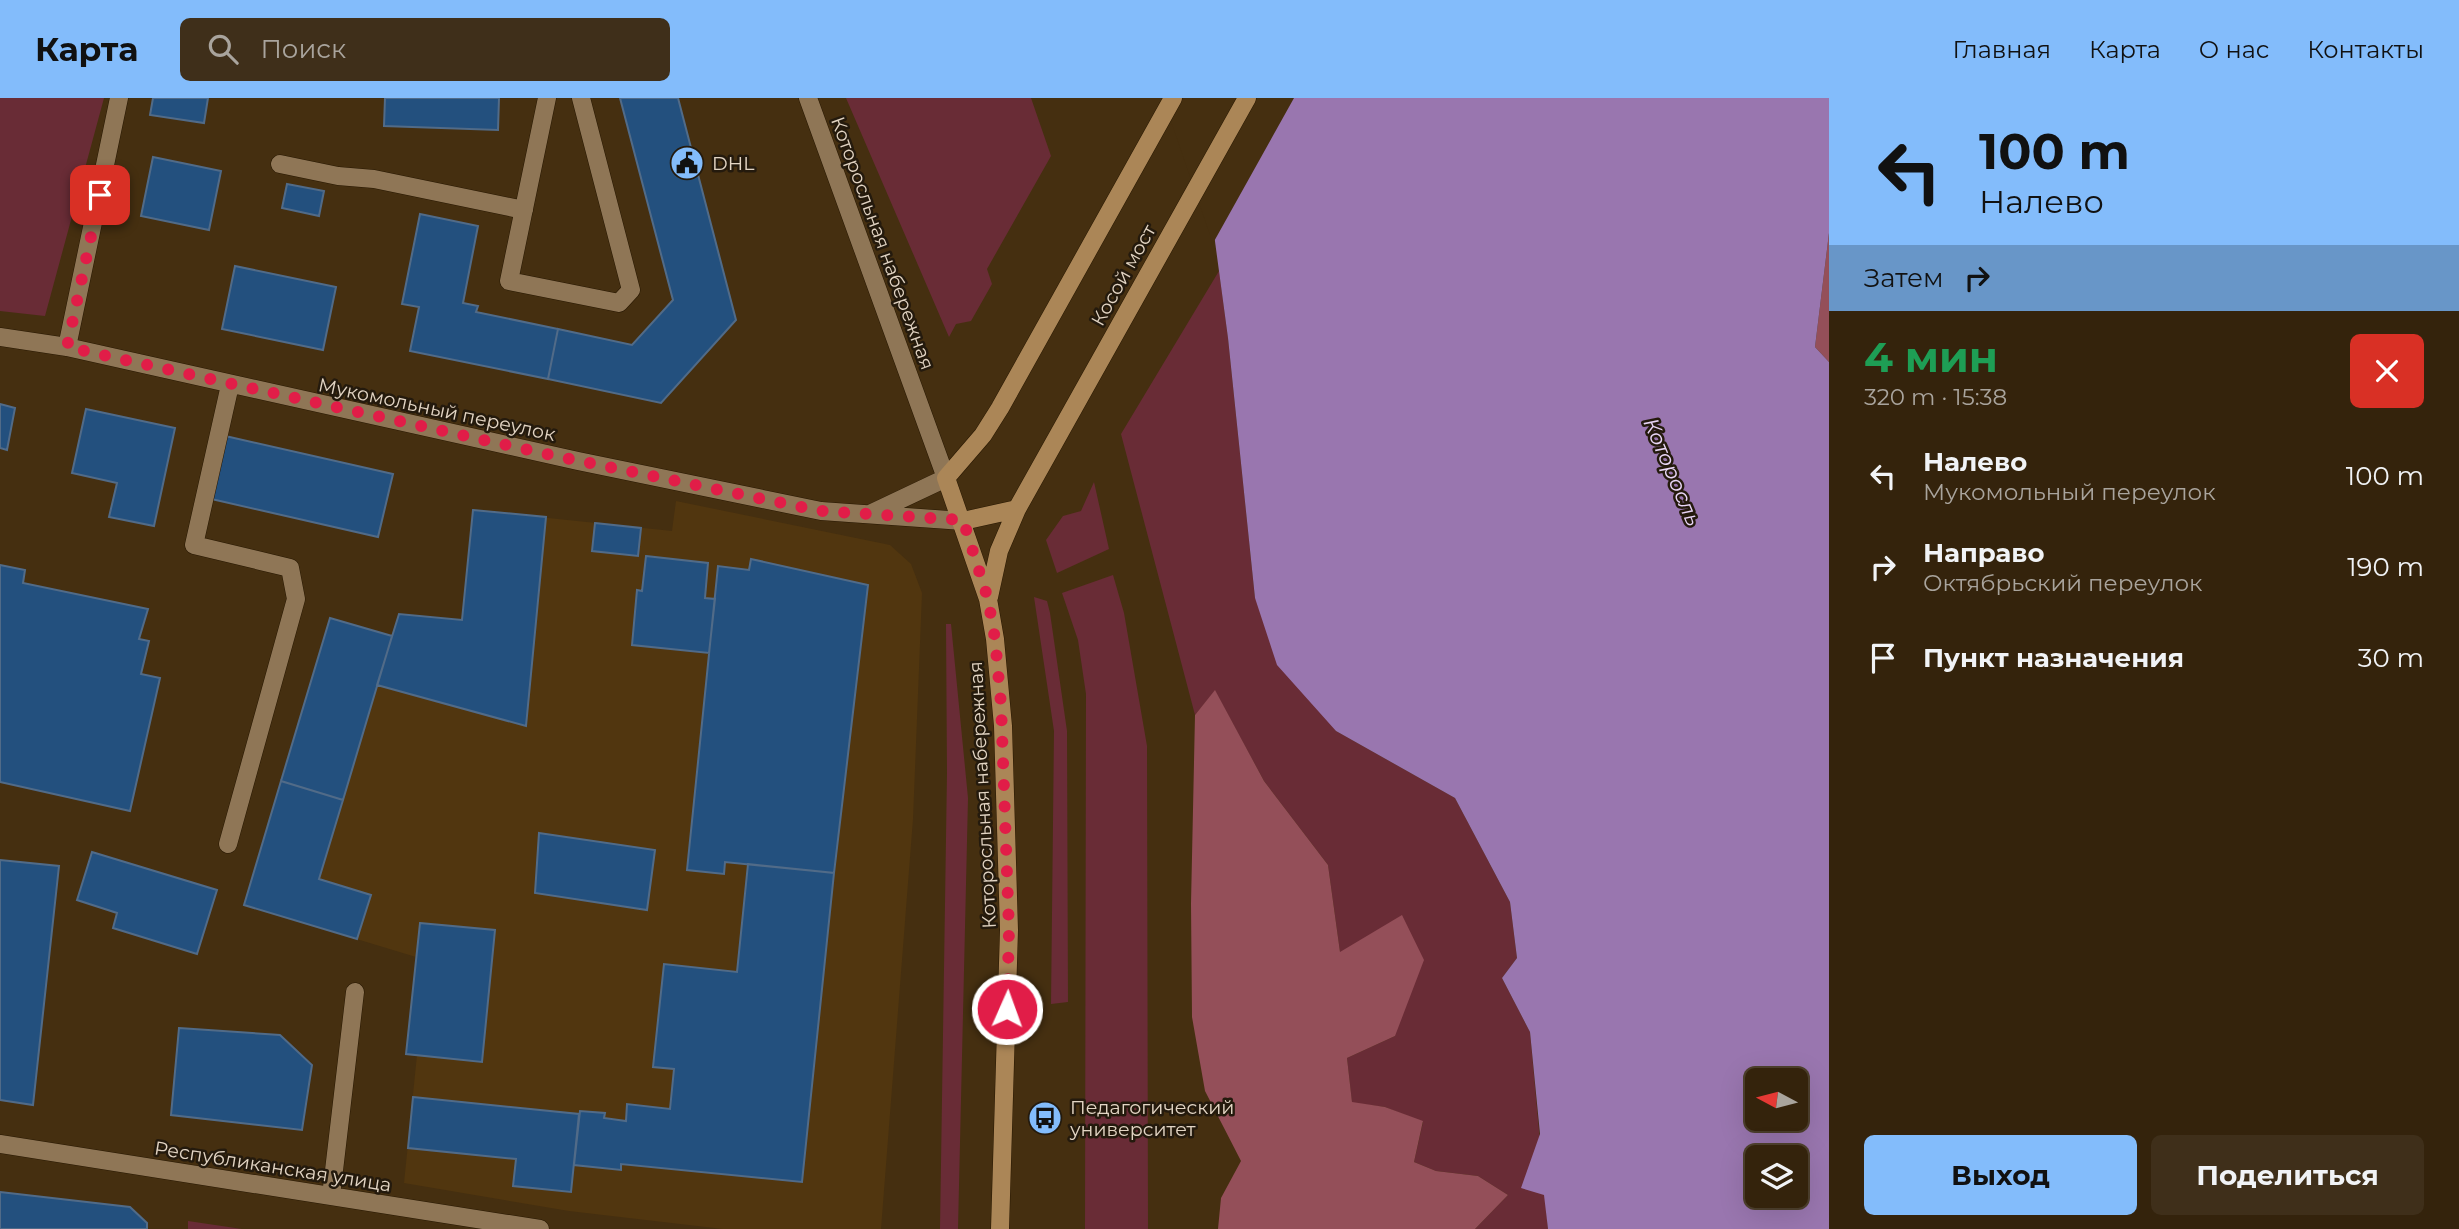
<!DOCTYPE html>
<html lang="ru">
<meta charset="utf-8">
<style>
:root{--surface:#34230c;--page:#3f2f1a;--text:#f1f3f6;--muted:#a9a49d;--line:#4e402d;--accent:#83bcfb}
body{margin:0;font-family:Montserrat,sans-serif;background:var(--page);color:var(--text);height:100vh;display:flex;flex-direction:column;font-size:26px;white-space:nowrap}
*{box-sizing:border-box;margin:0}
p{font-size:23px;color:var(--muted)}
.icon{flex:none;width:38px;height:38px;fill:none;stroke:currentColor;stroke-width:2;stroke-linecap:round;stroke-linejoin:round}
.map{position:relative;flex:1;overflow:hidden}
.details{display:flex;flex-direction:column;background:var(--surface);width:630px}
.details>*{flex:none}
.hud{background:#83bcfb;color:#111;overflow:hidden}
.needle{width:46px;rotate:277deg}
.buttons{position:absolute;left:1745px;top:970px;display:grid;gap:14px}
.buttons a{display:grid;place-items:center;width:63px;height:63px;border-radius:10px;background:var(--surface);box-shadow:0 7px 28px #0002,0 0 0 2px var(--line);font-size:35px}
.pin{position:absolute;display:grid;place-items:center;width:60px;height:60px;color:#fff;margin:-30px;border-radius:14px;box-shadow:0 4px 10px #0006}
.me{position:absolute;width:77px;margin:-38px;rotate:2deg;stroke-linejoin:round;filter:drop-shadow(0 0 5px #0008)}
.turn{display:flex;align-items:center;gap:24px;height:147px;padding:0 35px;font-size:32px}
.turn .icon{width:91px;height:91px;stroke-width:2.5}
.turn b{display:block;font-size:49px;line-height:60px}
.then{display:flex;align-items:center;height:66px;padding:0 35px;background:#0003;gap:14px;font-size:26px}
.round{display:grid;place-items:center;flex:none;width:74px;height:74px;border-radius:10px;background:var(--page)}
.head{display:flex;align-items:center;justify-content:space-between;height:119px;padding:0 35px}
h1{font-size:42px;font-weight:700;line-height:52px;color:#1e9e55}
.button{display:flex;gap:14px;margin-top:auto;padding:14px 35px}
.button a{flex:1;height:80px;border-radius:10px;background:var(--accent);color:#111;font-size:28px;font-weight:700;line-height:80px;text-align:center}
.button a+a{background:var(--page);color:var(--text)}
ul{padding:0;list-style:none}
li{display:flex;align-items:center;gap:21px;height:91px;padding:0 35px}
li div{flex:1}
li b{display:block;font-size:26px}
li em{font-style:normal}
header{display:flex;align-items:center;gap:42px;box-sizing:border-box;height:98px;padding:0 35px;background:var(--accent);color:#111}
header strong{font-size:33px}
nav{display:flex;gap:38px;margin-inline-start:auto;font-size:24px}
.search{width:490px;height:63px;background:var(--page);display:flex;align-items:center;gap:18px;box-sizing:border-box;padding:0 24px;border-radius:10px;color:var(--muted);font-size:26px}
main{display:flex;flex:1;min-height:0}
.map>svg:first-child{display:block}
.built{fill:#51360f}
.green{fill:#692c36}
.forest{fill:#944f59}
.water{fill:#9976af;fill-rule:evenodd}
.pier{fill:#452f10}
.building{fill:#23507e;stroke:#516b88;stroke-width:2}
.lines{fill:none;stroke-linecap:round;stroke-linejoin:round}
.minor-casing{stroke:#281802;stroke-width:19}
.major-casing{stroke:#281802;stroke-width:19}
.minor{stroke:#8f7656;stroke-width:18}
.major{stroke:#ab8657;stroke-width:18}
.route{stroke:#e11d48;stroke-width:12;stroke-dasharray:0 21.6}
.labels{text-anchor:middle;stroke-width:5;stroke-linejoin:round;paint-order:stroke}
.poi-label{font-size:19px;fill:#e3d5c4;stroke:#241a0d;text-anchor:start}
.street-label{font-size:19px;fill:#e3d5c4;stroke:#241a0d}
.water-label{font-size:21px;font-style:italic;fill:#e9d6f7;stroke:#241a0d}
</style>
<header>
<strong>Карта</strong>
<div class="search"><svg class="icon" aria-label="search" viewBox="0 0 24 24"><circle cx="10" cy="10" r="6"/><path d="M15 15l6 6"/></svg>Поиск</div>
<nav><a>Главная</a><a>Карта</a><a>О нас</a><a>Контакты</a></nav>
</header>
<main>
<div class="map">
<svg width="1829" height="1131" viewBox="0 0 1829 1131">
<rect width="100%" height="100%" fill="#452f10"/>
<path class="built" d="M676 403 890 447 911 466 922 495 913 721 881 1131H723L569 1113 404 1085 417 957 406 956 416 859 244 807 330 520 391 538 399 516 462 522 473 412 672 433Z"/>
<path class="green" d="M0 0H104L45 218 0 213Z
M846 0H1031L1051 58 987 171 992 186 971 223 956 226 949 239Z
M1219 173 1228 240 1255 500 1336 633 1455 700 1510 804 1517 860 1502 880 1530 934 1548 1131H1475L1508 1097 1478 1078 1436 1073 1414 1064 1423 1024 1385 1009 1352 1005 1347 960 1395 938 1340 854 1328 767 1264 683 1215 593 1195 617 1121 336Z
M1094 384 1109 451 1057 475 1046 442 1063 418 1081 413Z
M1113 477 1124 515 1147 648 1148 1131H1085L1086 596 1078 542 1062 495Z
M1034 499 1047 503 1050 515 1067 633 1068 904 1051 906 1054 633Z
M946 526H951L968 700 958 1131H940L947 675Z
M188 1123 242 1131H188Z"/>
<path class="forest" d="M1829 135V264L1815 249Z
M1215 592 1264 683 1328 767 1340 854 1402 817 1424 862 1395 938 1347 960 1352 1004 1385 1009 1423 1023 1414 1064 1436 1073 1478 1078 1508 1097 1475 1131H1218L1221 1100 1241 1063 1205 993 1192 919 1191 806 1195 617Z"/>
<path class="water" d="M1166 0H1829V135L1815 249 1829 264V1131H1548L1544 1097 1521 1090 1540 1036 1530 934 1502 880 1517 860 1510 804 1455 700 1336 633 1277 567 1255 500 1228 240 1214 136ZM1757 982H1796V1020H1757ZM1757 1059H1796V1097H1757Z"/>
<path class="pier" d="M1163 0H1294L1212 147 1210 137Z"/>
<path class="building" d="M153 0H208L204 25 150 17Z
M385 0H499L498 32 384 28Z
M620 0H678L736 222 661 305 548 281 558 231 632 247 673 202Z
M153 59 221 73 209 132 141 118Z
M287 86 324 93 319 118 282 110Z
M420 116 478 128 463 205 478 208 476 214 558 231 548 281 410 253 419 209 402 206Z
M235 168 336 189 323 252 222 231Z
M0 306 15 310 7 352 0 350Z
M86 311 175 330 154 428 109 419 117 385 72 375Z
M221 337 393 376 378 439 207 400Z
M473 412 546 419 526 628 377 587 399 516 462 522Z
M595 425 641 430 638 458 592 453Z
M646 458 708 465 705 500 715 501 709 555 632 547 637 492 642 493Z
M751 461 868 487 834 775 725 764 724 776 687 772 718 468 749 472Z
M0 467 25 472 23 485 148 511 139 541 149 543 141 576 160 580 130 713 0 684Z
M330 520 392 538 343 702 281 683Z
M281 683 343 702 319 781 371 797 357 841 244 807Z
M539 735 655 752 647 812 535 795Z
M92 754 217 792 197 856 113 830 117 815 77 802Z
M0 762 59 768 33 1007 0 1002Z
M748 766 834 775 802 1084 621 1066V1072L574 1067 580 1013 605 1015 604 1020 626 1023 627 1006 670 1011 674 971 653 969 664 866 737 874Z
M420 825 495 832 482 964 406 956Z
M179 930 280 937 312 967 302 1032 171 1017Z
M413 999 579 1016 571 1094 513 1088 516 1061 408 1050Z
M0 1094 130 1109 147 1125V1131H0Z"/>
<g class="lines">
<defs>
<path id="minor" d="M547 0 509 183 619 205 631 192 581 0
M808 0 946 380 870 416
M280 66 338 78 374 81 524 112
M0 239 67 249 578 363 821 413 963 423
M67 249 119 0
M228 746 296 501 290 470 194 447 230 287
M0 1046 540 1131
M331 1098 355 894"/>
<path id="major" d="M963 423 1017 411
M989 499 999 453 1017 411 1247 0
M1000 1131 1009 832 1003 628 995 541 988 501 946 380 983 337 1000 310 1173 0"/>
</defs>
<use href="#minor" class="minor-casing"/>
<use href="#major" class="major-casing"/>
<use href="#minor" class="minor"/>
<use href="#major" class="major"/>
</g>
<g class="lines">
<path class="route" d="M100 97 67 249 551 357 821 413 963 422 988 501 995 541 1001 606 1009 832 1007 911"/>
</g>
<defs>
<symbol id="civic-disc" viewBox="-11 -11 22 22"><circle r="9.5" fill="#83bcfb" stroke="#241a0d"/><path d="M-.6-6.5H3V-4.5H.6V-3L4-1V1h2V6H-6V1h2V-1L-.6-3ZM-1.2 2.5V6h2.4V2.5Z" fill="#111"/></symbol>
<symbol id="bus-disc" viewBox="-11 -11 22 22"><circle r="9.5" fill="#83bcfb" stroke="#241a0d"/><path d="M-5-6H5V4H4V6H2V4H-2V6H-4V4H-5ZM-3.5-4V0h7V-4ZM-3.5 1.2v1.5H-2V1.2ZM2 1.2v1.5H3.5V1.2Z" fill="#111"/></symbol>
</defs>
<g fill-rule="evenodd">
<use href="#civic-disc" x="668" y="46" width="38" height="38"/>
<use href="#bus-disc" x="1026" y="1001" width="38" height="38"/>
</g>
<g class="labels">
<g class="poi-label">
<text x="712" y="72">DHL</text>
<text x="1070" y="1016">Педагогический<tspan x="1070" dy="22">университет</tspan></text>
</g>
<g class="street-label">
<text transform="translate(883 145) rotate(70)" y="7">Которосльная набережная</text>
<text transform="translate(1123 177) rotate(-61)" y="7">Косой мост</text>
<text transform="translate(437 311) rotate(12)" y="7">Мукомольный переулок</text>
<text transform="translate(982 697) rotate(-93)" y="7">Которосльная набережная</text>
<text transform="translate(273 1068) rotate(9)" y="7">Республиканская улица</text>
</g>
<g class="water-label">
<text transform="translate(1672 374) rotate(67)" y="7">Которосль</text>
</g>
</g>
</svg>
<div class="buttons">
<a><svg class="needle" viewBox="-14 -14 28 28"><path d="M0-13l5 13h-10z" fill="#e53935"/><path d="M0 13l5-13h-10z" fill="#a9a49d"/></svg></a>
<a><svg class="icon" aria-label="layers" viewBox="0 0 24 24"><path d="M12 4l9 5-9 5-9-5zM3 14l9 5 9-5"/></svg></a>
</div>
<div class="pin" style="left:100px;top:97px;background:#d93025"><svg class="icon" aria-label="arrive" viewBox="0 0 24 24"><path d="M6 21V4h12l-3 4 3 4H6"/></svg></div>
<svg class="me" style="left:1007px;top:911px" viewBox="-20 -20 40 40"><circle r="17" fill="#e11d48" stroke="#fff" stroke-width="3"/><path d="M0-11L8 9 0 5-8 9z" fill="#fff"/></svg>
</div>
<section class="details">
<div class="hud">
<div class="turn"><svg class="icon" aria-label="left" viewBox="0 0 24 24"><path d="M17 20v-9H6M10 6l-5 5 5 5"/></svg><div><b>100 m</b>Налево</div></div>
<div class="then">Затем<svg class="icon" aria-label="right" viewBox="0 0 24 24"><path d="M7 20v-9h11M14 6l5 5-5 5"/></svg></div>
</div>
<div class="head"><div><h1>4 мин</h1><p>320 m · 15:38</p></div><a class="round" style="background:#d93025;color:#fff"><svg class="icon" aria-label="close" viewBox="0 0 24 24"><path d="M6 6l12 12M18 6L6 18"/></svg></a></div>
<ul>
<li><svg class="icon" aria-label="left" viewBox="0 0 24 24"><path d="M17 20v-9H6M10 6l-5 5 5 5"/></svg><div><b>Налево</b><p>Мукомольный переулок</p></div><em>100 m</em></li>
<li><svg class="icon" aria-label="right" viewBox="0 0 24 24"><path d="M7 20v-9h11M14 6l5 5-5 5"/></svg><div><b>Направо</b><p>Октябрьский переулок</p></div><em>190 m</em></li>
<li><svg class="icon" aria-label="arrive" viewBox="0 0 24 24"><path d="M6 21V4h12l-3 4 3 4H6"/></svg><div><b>Пункт назначения</b></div><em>30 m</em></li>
</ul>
<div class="button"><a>Выход</a><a>Поделиться</a></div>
</section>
</main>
